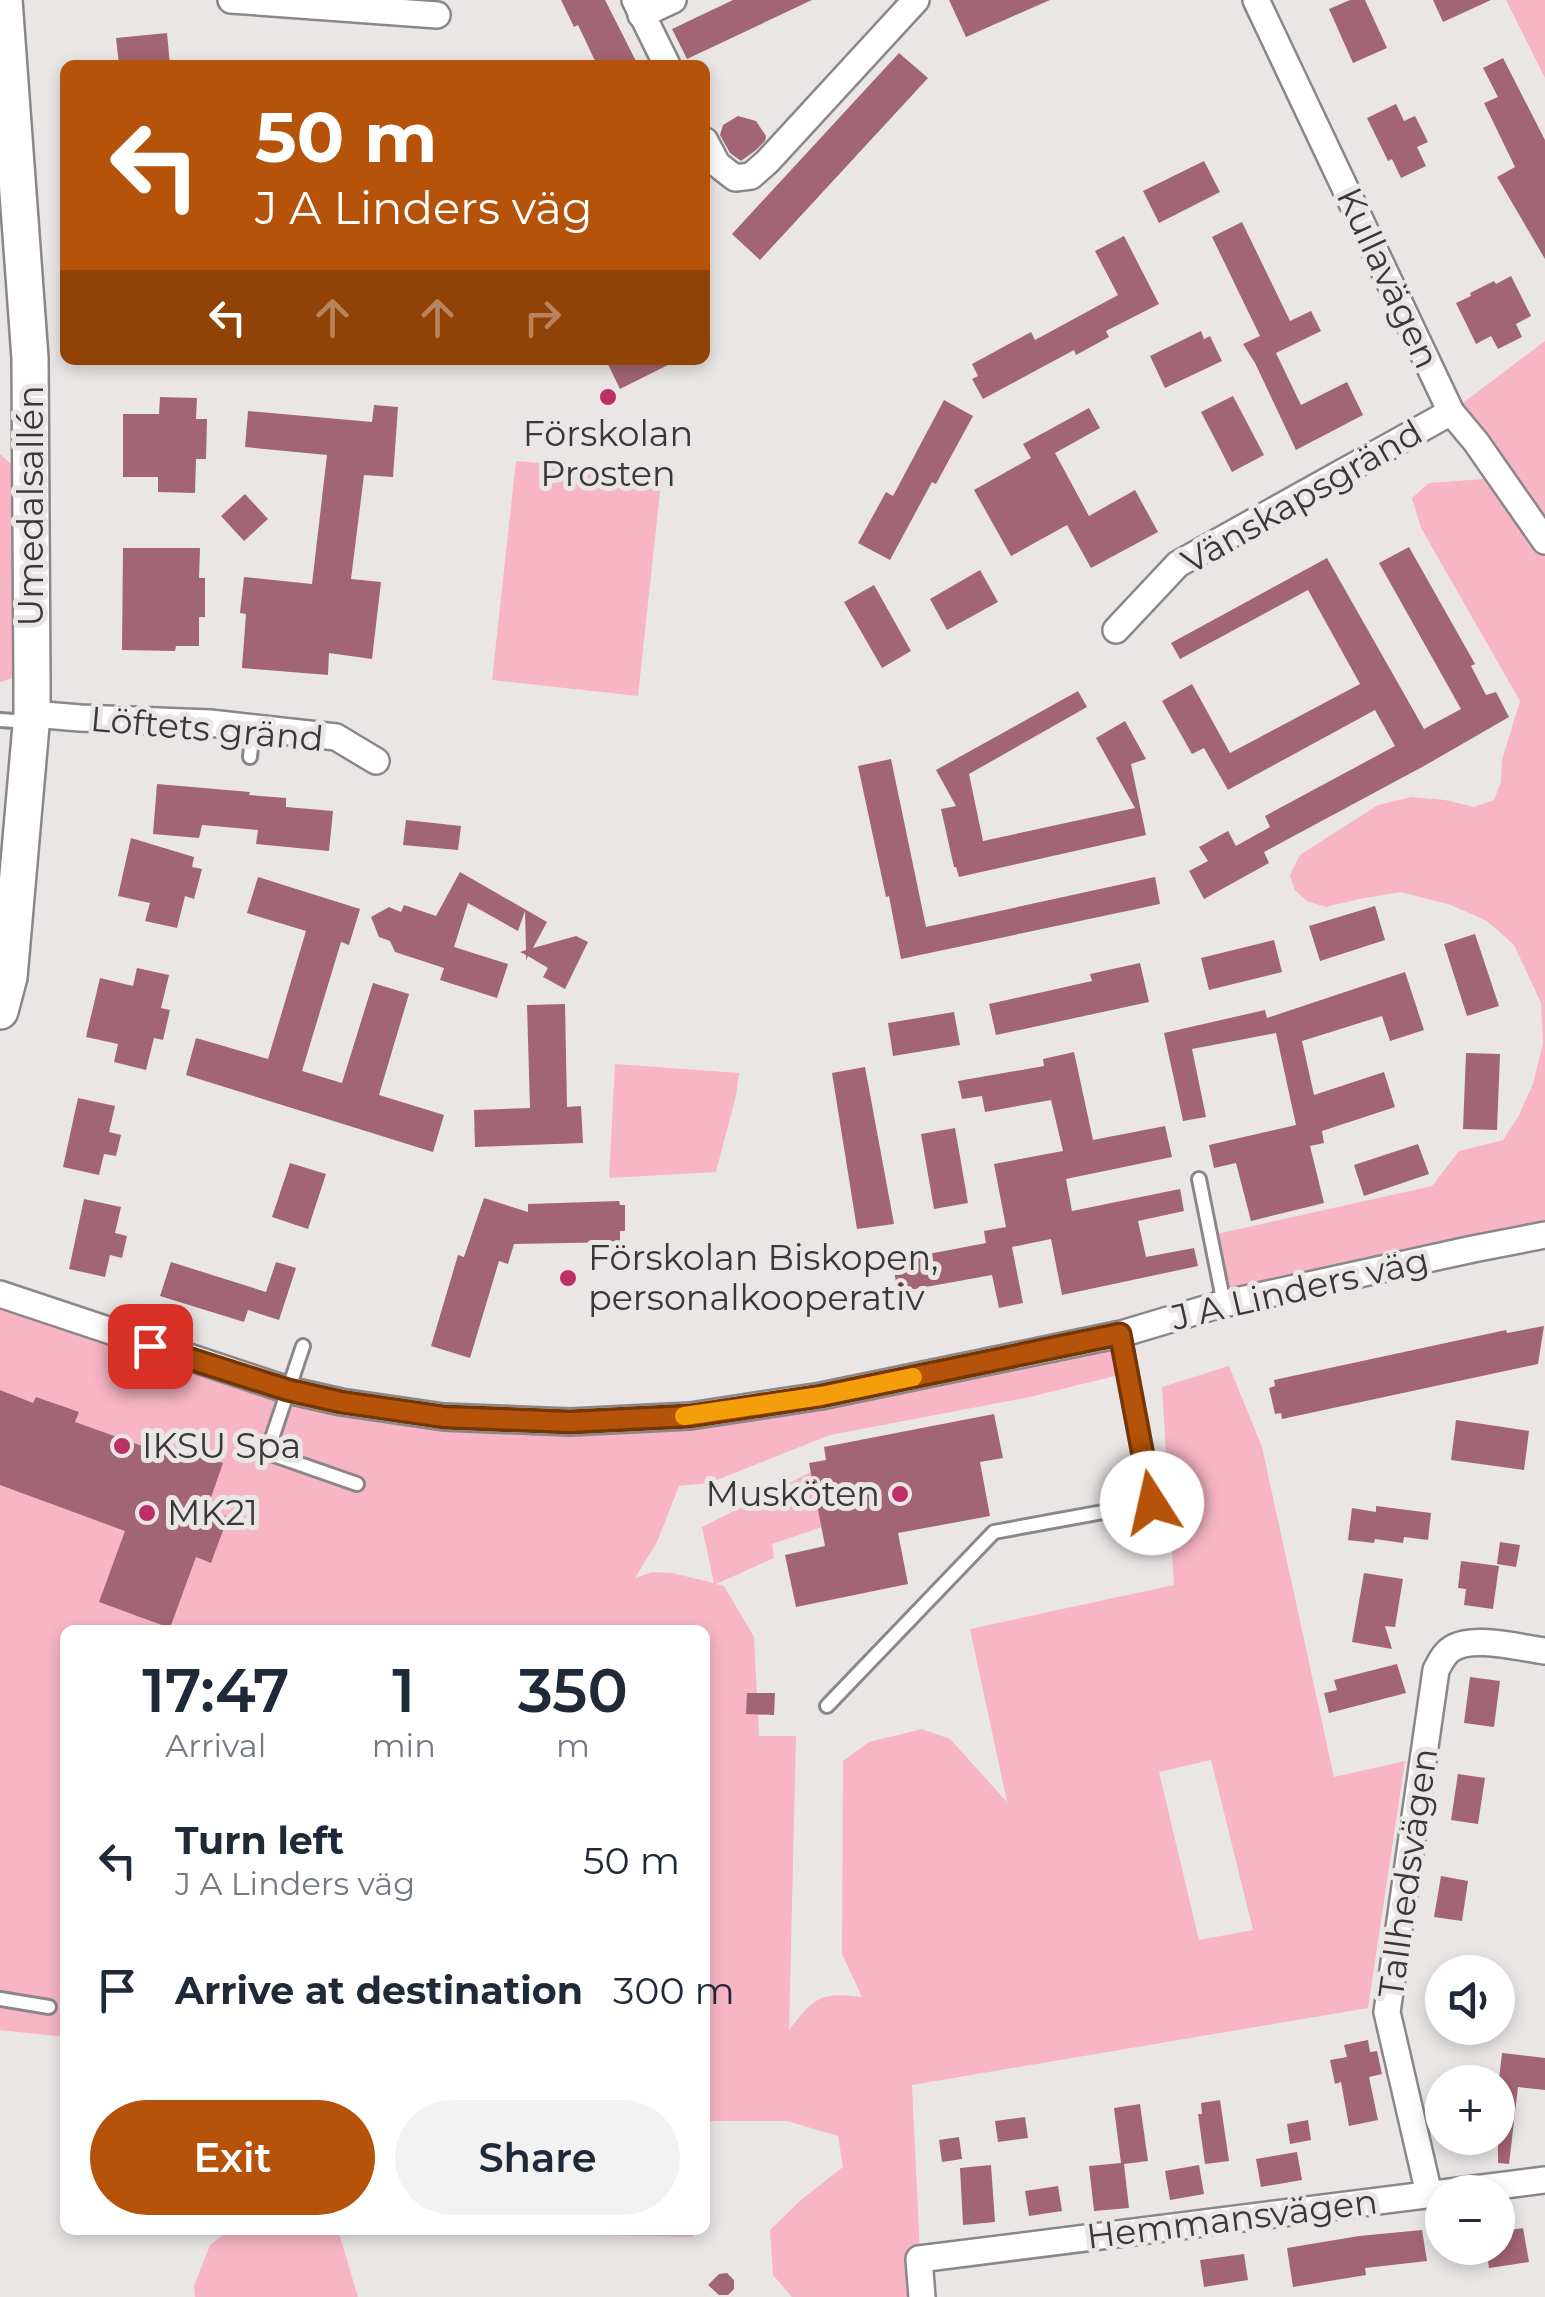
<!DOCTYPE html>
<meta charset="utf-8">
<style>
:root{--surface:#fff;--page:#f2f2f3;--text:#1f2937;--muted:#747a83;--accent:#b45309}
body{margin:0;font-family:Montserrat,sans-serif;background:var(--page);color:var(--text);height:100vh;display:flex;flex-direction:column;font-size:38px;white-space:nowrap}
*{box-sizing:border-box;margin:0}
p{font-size:32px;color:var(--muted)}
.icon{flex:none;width:55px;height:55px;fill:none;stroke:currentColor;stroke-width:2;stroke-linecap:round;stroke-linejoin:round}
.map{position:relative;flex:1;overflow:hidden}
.panel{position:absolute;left:60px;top:1625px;width:650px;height:610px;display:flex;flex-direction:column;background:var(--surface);border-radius:15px;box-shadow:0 5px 15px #0003}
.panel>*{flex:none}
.banner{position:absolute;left:60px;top:60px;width:650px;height:305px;border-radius:15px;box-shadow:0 5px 15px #0003;background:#b45309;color:#fff;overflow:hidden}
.buttons{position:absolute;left:1425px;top:1955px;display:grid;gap:20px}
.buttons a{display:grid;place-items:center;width:90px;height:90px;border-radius:50%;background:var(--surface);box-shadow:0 5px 15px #0003;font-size:50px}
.pin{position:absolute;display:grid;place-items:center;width:85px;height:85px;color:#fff;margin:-42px;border-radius:20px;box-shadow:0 5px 15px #0006}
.me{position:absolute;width:110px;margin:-55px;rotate:350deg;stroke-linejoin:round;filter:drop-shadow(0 0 8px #0008)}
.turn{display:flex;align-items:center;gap:35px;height:210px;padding:0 30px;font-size:45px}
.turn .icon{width:130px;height:130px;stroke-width:2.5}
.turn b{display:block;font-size:70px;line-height:85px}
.lanes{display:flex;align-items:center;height:95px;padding:0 30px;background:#0003;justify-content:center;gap:50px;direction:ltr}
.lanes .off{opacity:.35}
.eta{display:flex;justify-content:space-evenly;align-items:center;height:170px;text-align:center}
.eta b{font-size:60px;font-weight:600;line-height:70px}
.cta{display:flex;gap:20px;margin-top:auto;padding:20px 30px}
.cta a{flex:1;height:115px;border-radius:60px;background:var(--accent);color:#fff;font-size:40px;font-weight:600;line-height:115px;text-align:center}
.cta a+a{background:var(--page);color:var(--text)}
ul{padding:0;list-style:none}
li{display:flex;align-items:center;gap:30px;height:130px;padding:0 30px}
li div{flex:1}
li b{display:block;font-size:38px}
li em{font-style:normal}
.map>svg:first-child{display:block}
.green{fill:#f7b5c5;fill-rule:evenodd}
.building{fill:#a26575}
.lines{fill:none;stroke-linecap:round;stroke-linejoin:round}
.lane-casing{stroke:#8b8788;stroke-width:18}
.street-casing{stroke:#8b8788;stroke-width:30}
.secondary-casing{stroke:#8b8788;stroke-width:40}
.lane{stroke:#fff;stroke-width:12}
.street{stroke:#fff;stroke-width:25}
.secondary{stroke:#fff;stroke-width:35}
.route-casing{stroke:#753606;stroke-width:25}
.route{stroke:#b45309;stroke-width:18}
.slow{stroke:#f59e0b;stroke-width:18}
.poi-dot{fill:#bc3065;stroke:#eae6e6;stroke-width:4}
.labels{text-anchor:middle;stroke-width:10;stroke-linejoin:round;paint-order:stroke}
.street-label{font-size:35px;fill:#393738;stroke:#eae6e6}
.poi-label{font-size:35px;fill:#393738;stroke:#eae6e6;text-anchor:start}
</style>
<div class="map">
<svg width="1545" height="2297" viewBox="0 0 1545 2297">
<rect width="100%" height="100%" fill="#eae6e6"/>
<path class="green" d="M1506 0H1545V78Z
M1545 341V1235L1224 1304 1212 1235 1432 1186 1459 1151 1503 1140 1518 1117 1533 1084 1543 1043 1541 1003 1514 945 1487 921 1451 905 1401 892 1359 899 1326 907 1307 901 1294 889 1290 875 1300 855 1378 805 1411 797 1445 800 1474 807 1494 800 1501 782 1502 760 1520 701 1421 528 1412 498 1429 483 1497 478 1451 412Z
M0 454 20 472 19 676 0 682Z
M516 461 662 473 638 696 492 680Z
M615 1064 739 1073 736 1095 716 1172 609 1178Z
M0 1294 341 1402 690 1416 1121 1334 1127 1373 1030 1397 830 1435 709 1483 679 1486 657 1542 635 1578 653 1572 672 1573 714 1583 702 1527 811 1472 822 1527 772 1544 774 1558 716 1584 724 1586 754 1637 759 1736H796L789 2030C815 1997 820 1992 862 1997L842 1954 843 1761 869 1742 922 1729 950 1739 1007 1802 970 1629 1174 1585 1162 1387 1229 1366 1262 1447 1334 1777 1405 1761 1368 2008 912 2085 922 2297H792L773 2275 770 2230 801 2200 843 2167 838 2136 787 2121H705V1630H65V2037L0 2030ZM1211 1760 1253 1930 1199 1940 1159 1772Z
M230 2230H338L358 2297H195L194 2286 210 2245Z
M493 2230H693V2237L493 2233Z"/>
<path class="building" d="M561 0H605L638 65H597L578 25 574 27Z
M733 0H812L687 59 672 29Z
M949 0H1050L966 37Z
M1350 0H1365L1387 48 1353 63 1329 9Z
M1433 0H1491L1443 22Z
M167 33 170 65H119L116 38Z
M899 53 928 78 760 260 732 234Z
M1503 58 1545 140V259L1497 177 1515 167 1484 103 1498 97 1483 68Z
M1396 104 1404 121 1415 116 1428 142 1417 147 1426 166 1401 178 1392 159 1388 161 1367 118Z
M738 116 756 121 766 136 765 141 756 150 741 161 730 153 720 135 723 125Z
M1204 161 1220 192 1159 223 1143 191Z
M1242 222 1290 321 1311 311 1321 331 1276 353 1301 405 1347 382 1363 415 1296 450 1255 363 1243 344 1260 336 1212 237Z
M1124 236 1159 304 1106 331 1109 337 1076 355 1074 350 983 399 972 379 978 376 972 364 1031 332 1035 340 1118 295 1095 251Z
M1511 276 1531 316 1516 324 1522 337 1498 349 1491 336 1476 344 1456 303 1471 296 1470 293 1494 281 1496 284Z
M1201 331 1204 339 1210 336 1222 361 1165 388 1150 356Z
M606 360H678L620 389Z
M1233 396 1264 455 1232 472 1201 412Z
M160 397 197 398 196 419H207L206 459H196L195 493 158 492V477H123V414H159Z
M944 400 973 416 936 484 932 482 890 560 858 543 886 492 893 496Z
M374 405 398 407 393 477 364 475 351 579 381 582 372 659 329 653 328 675 242 668 246 614 240 613 244 577 312 584 327 455 245 447 248 411 372 422Z
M1089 408 1100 428 1055 453 1089 516 1135 490 1158 532 1091 568 1067 525 1011 556 974 490 1031 458 1023 444Z
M245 494 268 519 244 541 221 516Z
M1409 547 1475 664 1471 666 1486 695 1496 692 1509 717 1424 766 1264 852 1269 863 1204 899 1189 871 1208 861 1199 847 1228 831 1236 846 1270 827 1265 816 1395 746 1375 710 1228 790 1204 748 1192 754 1162 701 1192 684 1230 753 1360 684 1308 590 1180 659 1171 643 1327 558 1424 729 1461 709 1379 563Z
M123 548H200L199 578H205V617H199V646H176L175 651 122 650Z
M980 570 998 602 947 630 930 599Z
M874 585 911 651 882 668 844 602Z
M1078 691 1087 707 969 774 983 841 1135 808 1096 738 1125 721 1146 759 1131 764 1146 835 959 877 956 867H954L941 809 956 806 936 770Z
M891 759 926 927 1155 877 1160 904 901 959 889 896 886 897 858 766Z
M157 784 250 792 249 795 286 798V807L333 811 329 851 256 844 258 830 202 825 199 838 153 834Z
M406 820 461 826 458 850 403 845Z
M131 838 194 857 192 867 202 869 194 899 185 896 177 928 145 921 150 903 118 896Z
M460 872 547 922 533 948 576 936 588 942 565 989 543 977 548 968 528 956 526 960V955L520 952 526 950 525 911 518 931 468 903 454 947 508 964 497 998 440 980 444 968 395 952 390 941 379 937 371 917 389 907 401 912 404 905 436 916Z
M258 877 360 909 349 945 341 942 302 1071 342 1083 373 983 409 994 379 1095 444 1115 433 1152 186 1075 196 1038 268 1059 306 931 247 913Z
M1375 906 1385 940 1320 961 1309 926Z
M1475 934 1499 1006 1467 1016 1444 944Z
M1274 940 1282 972 1209 990 1201 958Z
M1140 963 1149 1002 996 1035 989 1004 1092 981 1090 974Z
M137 968 169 975 161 1008 170 1010 163 1040 154 1038 146 1070 114 1062 118 1044 86 1037 100 978 133 986Z
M1405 972 1424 1030 1390 1041 1382 1016 1302 1041 1314 1095 1384 1072 1395 1107 1322 1131 1324 1143 1310 1146 1324 1203 1251 1221 1236 1163 1214 1168 1209 1145 1296 1125 1276 1033 1192 1049 1206 1117 1183 1121 1164 1033 1265 1010 1267 1018Z
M565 1004 567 1107 581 1106 583 1143 475 1147 474 1110 530 1108 527 1005Z
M954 1012 960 1045 893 1056 888 1023Z
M1074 1052 1093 1140 1165 1126 1172 1157 1066 1179 1072 1211 1180 1189 1184 1211 1138 1221 1146 1257 1194 1248 1198 1266 1062 1295 1051 1239 1012 1247 1023 1303 999 1308 992 1275 898 1292 892 1261 986 1243 984 1231 1006 1227 994 1164 1063 1151 1051 1100 985 1112 982 1096 962 1099 958 1081 1044 1066 1043 1059Z
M1466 1053 1500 1054 1497 1130 1463 1129Z
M865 1067 894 1224 857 1229 832 1073Z
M78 1098 115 1106 109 1132 121 1135 116 1156 104 1154 99 1175 63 1167Z
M955 1128 968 1203 934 1209 921 1134Z
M1418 1144 1429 1174 1364 1196 1354 1165Z
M290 1163 326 1174 308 1229 272 1217Z
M484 1198 528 1212V1204L619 1201 620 1205H625V1231H620V1242L514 1244 508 1264 499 1261 470 1358 431 1346 458 1255 464 1257Z
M84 1199 121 1207 115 1233 127 1236 122 1258 110 1255 105 1277 69 1269Z
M171 1262 266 1292 276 1262 296 1268 279 1320 248 1310 244 1322 160 1296Z
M1544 1326 1538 1364 1282 1419 1281 1413 1275 1414 1269 1388 1275 1386 1274 1380 1506 1330 1507 1333Z
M0 1390 33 1403 36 1397 79 1412 75 1422 176 1458 180 1448 223 1463 207 1509 228 1517 211 1563 196 1557 170 1628 99 1602 125 1531 0 1485Z
M994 1414 1003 1458 980 1462 990 1516 898 1533 908 1584 796 1607 785 1555 825 1546 809 1463 826 1460 824 1447Z
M1456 1420 1529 1431 1524 1470 1451 1460Z
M1376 1506 1431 1513 1428 1540 1404 1537 1403 1543 1375 1539 1374 1543 1348 1540 1352 1508 1376 1512Z
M1500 1542 1520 1545 1516 1567 1497 1564Z
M1461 1561 1499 1566 1493 1609 1464 1605 1466 1589 1458 1588Z
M1364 1573 1403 1579 1395 1627 1385 1626 1392 1649 1352 1642Z
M1397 1664 1406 1693 1329 1713 1324 1693 1337 1690 1334 1680Z
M1470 1677 1500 1681 1494 1727 1464 1723Z
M747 1693H775L774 1715 746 1714Z
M1458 1774 1485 1778 1478 1824 1451 1820Z
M1441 1876 1468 1881 1462 1921 1434 1917Z
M1368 2040 1370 2052 1377 2051 1382 2074 1369 2077 1378 2120 1349 2126 1341 2082 1335 2084 1330 2060 1347 2057 1344 2045Z
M1502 2053 1545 2058V2090L1518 2087 1509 2164 1498 2163V2088Z
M1220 2100 1229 2161 1205 2164 1198 2114H1202L1201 2103Z
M1140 2104 1148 2161 1124 2164 1129 2208 1094 2211 1089 2166 1121 2163 1114 2108Z
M1025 2117 1028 2138 998 2142 995 2121Z
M1308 2120 1311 2140 1290 2144 1287 2124Z
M959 2137 962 2159 942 2162 939 2140Z
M1297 2152 1302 2180 1261 2187 1256 2159Z
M991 2165 995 2222 963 2225 960 2168Z
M1199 2165 1204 2194 1170 2200 1165 2171Z
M1058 2186 1062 2211 1029 2216 1025 2191Z
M1523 2228 1529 2262 1489 2268 1486 2248H1498V2232Z
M1422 2230 1427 2261 1365 2268 1366 2275 1293 2287 1287 2248 1359 2236Z
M1244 2254 1248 2280 1204 2287 1200 2260Z
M727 2273 734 2280V2289L728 2295H719L708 2285 719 2274Z"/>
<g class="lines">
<defs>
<path id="lane" d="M0 720 14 721 27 716
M250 757 253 728
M1199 1179 1224 1304
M248 1446 357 1484
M267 1453 303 1346
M827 1706 994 1532 1152 1503 1121 1334
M0 1999 49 2007"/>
<path id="street" d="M231 0 437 15
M635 0 667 65
M1256 0 1451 412 1476 442 1545 541
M641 15 673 0
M705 141 717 164 735 178 751 176 767 162 916 0
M1116 630 1178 564 1451 412
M32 714 80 718 210 723 336 737 376 761
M0 1294 288 1390 341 1402 444 1417 570 1422 690 1416 821 1396 1121 1334 1218 1305 1473 1249 1545 1235
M1429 2194 1387 2012 1436 1670C1440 1663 1443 1655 1450 1650 1470 1634 1520 1648 1545 1651
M922 2297 919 2259 1545 2180"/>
<path id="secondary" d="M0 1011 9 977 32 714V681L30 358 4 0"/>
</defs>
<use href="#lane" class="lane-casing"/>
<use href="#street" class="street-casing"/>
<use href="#secondary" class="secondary-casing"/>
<use href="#lane" class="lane"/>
<use href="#street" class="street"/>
<use href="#secondary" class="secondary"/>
</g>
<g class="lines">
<defs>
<path id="route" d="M150 1346 288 1390 341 1402 444 1417 570 1422 690 1416 756 1406 821 1396 1120 1334 1152 1503"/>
</defs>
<use href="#route" class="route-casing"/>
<use href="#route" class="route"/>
<path class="slow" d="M684 1416 821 1396 913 1377"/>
</g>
<g class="poi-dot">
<circle cx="608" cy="397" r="10"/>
<circle cx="568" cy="1278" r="10"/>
<circle cx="122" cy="1446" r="10"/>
<circle cx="900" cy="1494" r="10"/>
<circle cx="147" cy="1513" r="10"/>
</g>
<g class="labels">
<g class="street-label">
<text transform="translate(1388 278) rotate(65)" y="12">Kullavägen</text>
<text transform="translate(1302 497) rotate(-30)" y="12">Vänskapsgränd</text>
<text transform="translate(31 506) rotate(-90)" y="12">Umedalsallén</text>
<text transform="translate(207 729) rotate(5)" y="12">Löftets gränd</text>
<text transform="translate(1300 1289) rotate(-13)" y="12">J A Linders väg</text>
<text transform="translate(1408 1873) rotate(-82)" y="12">Tallhedsvägen</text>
<text transform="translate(1232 2219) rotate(-7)" y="12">Hemmansvägen</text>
</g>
<g class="poi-label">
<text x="608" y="446" text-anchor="middle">Förskolan<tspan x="608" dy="40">Prosten</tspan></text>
<text x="588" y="1270">Förskolan Biskopen,<tspan x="588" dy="40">personalkooperativ</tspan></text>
<text x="142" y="1458">IKSU Spa</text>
<text x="880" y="1506" text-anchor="end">Musköten</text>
<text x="167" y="1525">MK21</text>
</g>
</g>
</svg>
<div class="buttons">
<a><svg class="icon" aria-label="sound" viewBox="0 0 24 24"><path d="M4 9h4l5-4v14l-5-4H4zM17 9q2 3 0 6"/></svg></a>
<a>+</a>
<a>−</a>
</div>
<div class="pin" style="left:150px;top:1346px;background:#d93025"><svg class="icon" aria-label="arrive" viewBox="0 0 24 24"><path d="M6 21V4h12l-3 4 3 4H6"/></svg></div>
<svg class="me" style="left:1152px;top:1503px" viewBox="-20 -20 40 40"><circle r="19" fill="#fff"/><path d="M0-13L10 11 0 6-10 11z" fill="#b45309"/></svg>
<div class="banner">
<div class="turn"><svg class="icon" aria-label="left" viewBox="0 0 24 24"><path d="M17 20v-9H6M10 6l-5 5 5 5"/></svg><div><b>50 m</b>J A Linders väg</div></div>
<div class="lanes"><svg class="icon" aria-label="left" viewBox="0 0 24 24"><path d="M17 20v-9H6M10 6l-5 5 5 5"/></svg><svg class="icon off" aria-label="ahead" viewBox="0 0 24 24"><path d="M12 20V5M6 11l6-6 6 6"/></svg><svg class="icon off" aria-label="ahead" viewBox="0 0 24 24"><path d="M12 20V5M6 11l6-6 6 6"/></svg><svg class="icon off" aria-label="right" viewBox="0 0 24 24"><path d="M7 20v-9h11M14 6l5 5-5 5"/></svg></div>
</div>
<section class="panel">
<div class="eta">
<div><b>17:47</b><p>Arrival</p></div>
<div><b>1</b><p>min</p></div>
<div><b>350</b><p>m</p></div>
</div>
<ul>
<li><svg class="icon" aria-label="left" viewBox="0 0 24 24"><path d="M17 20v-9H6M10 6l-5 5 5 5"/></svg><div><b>Turn left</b><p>J A Linders väg</p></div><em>50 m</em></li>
<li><svg class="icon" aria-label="arrive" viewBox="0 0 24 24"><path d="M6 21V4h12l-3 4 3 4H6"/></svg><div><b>Arrive at destination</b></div><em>300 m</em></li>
</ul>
<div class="cta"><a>Exit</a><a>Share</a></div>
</section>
</div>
